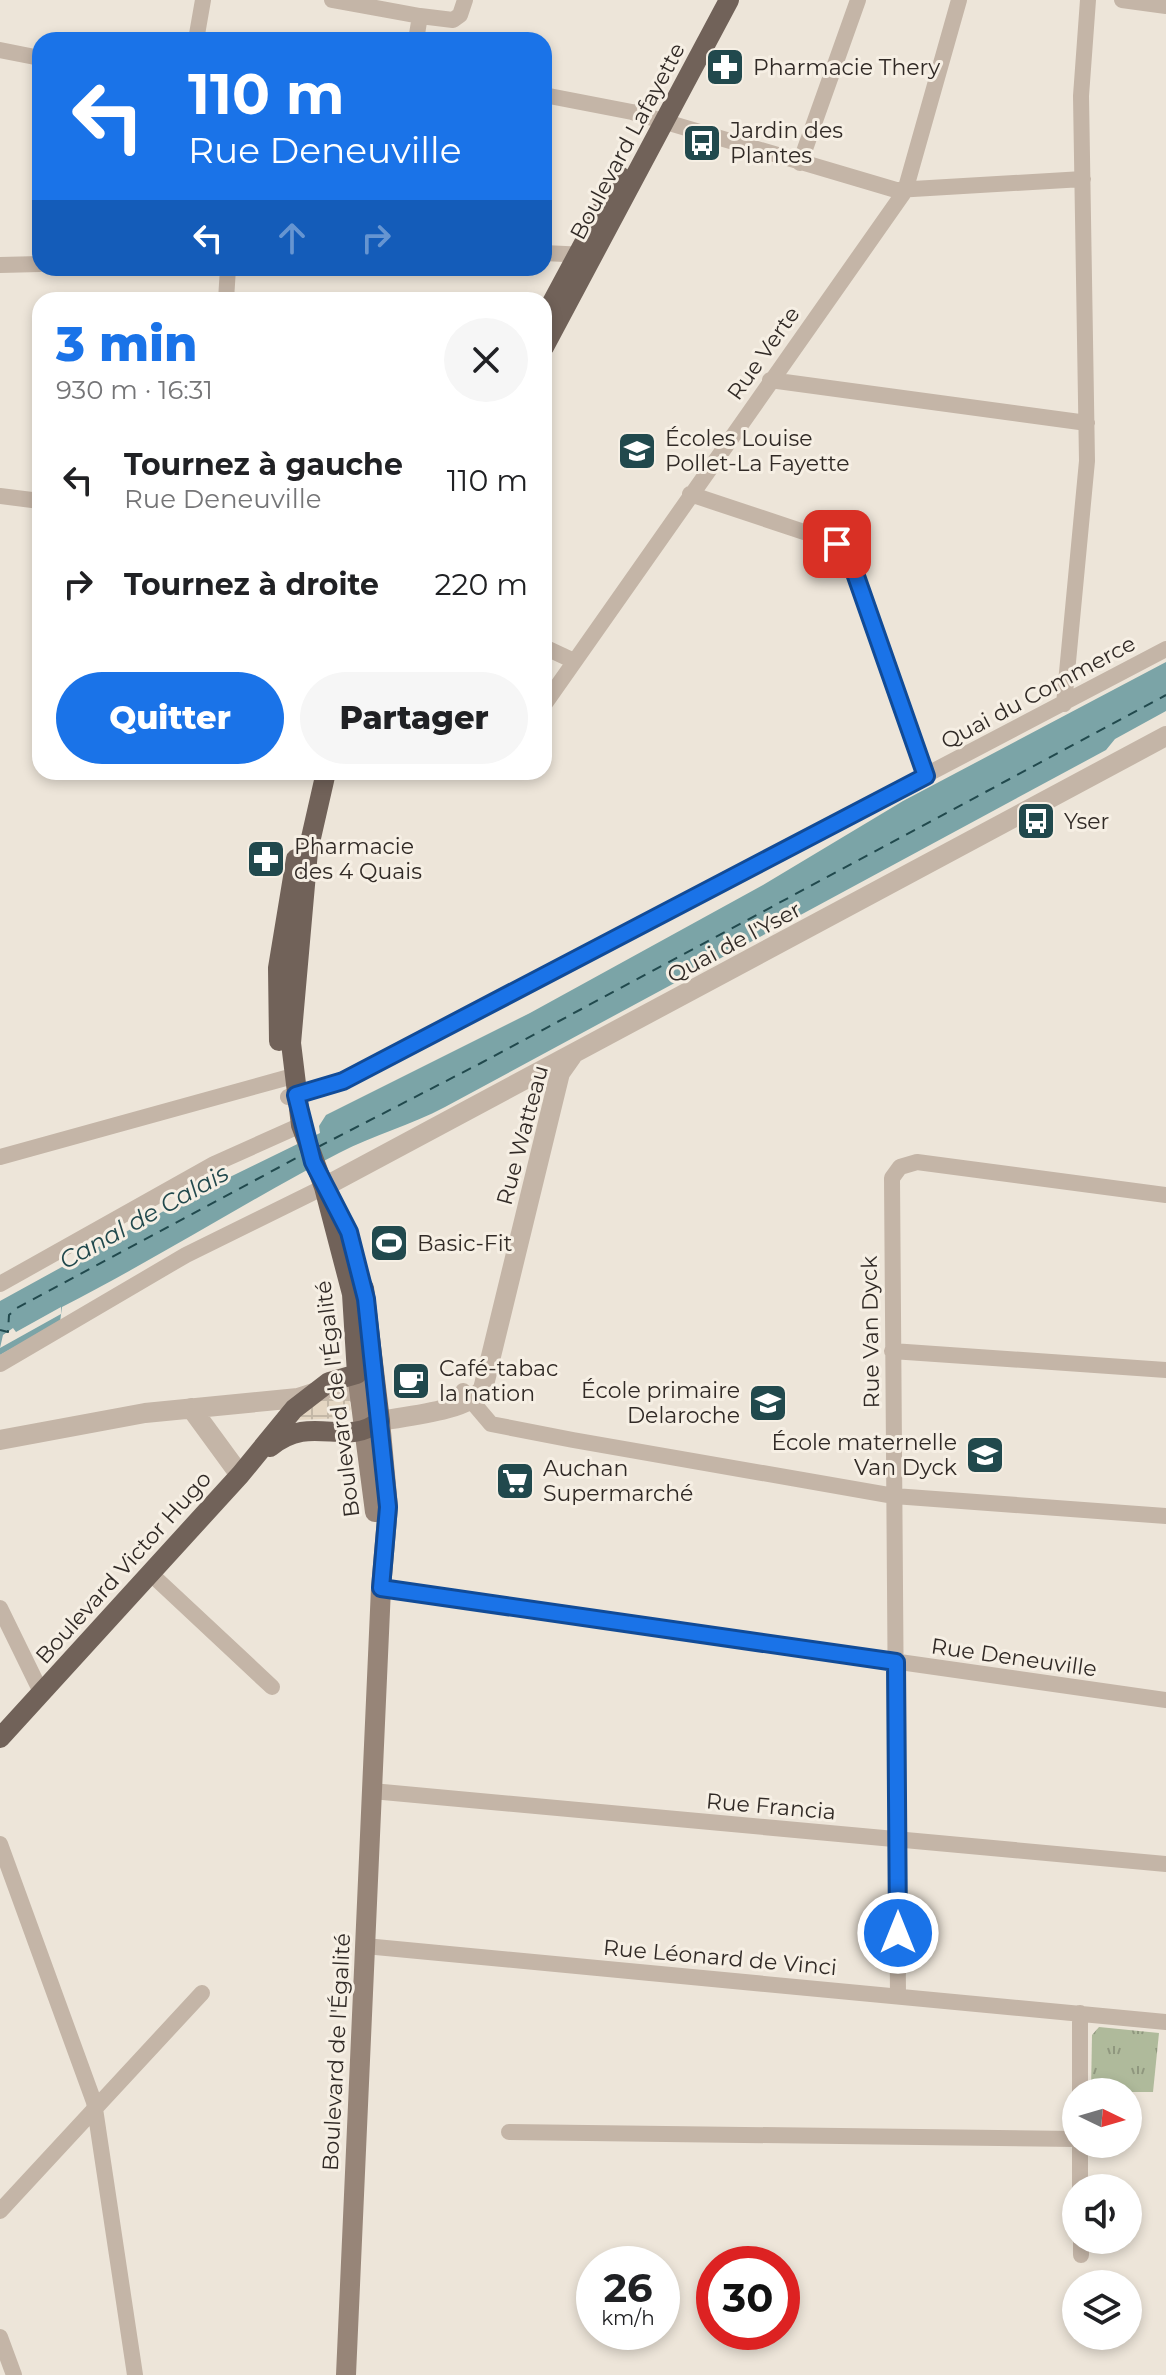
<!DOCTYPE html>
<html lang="fr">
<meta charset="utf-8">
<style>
:root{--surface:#fff;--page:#f6f6f6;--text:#202124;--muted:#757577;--accent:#1a73e8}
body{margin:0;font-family:Montserrat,sans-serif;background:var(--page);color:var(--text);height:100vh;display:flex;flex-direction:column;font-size:30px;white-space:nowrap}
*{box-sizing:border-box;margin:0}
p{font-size:26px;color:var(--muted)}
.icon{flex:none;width:44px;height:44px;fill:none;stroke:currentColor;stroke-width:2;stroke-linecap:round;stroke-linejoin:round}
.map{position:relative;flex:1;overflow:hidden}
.sheet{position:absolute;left:32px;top:292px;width:520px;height:488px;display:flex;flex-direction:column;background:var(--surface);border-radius:24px;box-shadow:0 4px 12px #0003}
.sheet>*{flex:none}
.guide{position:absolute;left:32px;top:32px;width:520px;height:244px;border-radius:24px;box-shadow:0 4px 12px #0003;background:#1a73e8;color:#fff;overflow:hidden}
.needle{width:52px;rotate:95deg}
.fabs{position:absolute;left:1062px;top:2078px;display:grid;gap:16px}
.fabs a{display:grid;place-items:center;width:80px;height:80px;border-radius:50%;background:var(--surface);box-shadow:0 4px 12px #0003;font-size:40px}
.speed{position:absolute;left:576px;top:2246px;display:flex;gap:16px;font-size:40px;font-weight:700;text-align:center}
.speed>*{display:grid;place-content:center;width:104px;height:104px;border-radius:50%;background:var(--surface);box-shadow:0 4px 12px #0003;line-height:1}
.speed small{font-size:20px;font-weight:400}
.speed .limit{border:12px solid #d22;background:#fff;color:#111}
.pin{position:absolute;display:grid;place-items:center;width:68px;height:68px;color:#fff;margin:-34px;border-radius:16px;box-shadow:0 4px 12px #0006}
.me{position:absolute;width:88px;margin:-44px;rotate:0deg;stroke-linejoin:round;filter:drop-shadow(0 0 6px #0008)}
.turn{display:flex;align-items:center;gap:28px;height:168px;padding:0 24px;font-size:36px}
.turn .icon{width:104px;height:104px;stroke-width:2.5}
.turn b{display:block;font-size:56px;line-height:68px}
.lanes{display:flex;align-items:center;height:76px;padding:0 24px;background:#0003;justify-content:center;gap:40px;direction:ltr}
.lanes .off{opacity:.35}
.round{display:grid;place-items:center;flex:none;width:84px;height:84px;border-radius:42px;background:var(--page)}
.overview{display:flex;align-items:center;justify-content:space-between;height:136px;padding:0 24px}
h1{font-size:48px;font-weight:800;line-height:60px;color:var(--accent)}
.action{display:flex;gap:16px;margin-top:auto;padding:16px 24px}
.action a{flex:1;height:92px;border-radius:48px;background:var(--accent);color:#fff;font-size:32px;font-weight:800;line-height:92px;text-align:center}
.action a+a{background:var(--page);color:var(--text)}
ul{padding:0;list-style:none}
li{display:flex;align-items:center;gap:24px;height:104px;padding:0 24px}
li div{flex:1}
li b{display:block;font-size:30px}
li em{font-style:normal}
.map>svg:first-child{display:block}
.park{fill:url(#park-tufts)}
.plaza{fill:url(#plaza-grid)}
.water{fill:#7ba4a7}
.pier{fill:#ede5d9}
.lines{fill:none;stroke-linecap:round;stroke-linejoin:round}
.ferry{stroke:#21494d;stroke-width:2;stroke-dasharray:10 8;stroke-linecap:butt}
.minor{stroke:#c4b5a7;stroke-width:16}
.tertiary{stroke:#c4b5a7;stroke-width:20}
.secondary{stroke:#978578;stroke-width:20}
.primary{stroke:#716259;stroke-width:20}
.route-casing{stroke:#114b97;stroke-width:20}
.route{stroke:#1a73e8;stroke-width:14}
.labels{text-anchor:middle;stroke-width:6;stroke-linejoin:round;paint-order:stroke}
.poi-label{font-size:22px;fill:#312a26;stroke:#f6efe4;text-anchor:start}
.street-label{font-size:22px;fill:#312a26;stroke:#f6efe4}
.water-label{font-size:24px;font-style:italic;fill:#21494d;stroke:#f6efe4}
</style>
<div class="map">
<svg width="1166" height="2375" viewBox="0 0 1166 2375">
<defs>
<pattern id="park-tufts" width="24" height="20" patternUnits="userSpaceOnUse" patternTransform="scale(2)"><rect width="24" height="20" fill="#afba9b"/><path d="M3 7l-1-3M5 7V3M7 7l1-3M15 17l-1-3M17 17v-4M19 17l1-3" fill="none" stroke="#8f977e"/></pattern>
<pattern id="plaza-grid" width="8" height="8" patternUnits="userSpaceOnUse" patternTransform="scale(2)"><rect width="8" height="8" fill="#e4d6c2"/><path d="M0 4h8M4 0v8" fill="none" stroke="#c4b8a7"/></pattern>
</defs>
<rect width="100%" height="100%" fill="#ede5d9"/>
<path class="park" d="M1099 2027 1159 2033 1153 2092H1091L1092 2035Z"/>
<path class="plaza" d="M329 1393 348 1395 351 1409 344 1418 297 1420V1414Z"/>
<path class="water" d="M1166 662V711L1115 739 1106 750 445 1107C411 1125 374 1135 339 1153 245 1202 156 1259 62 1307L60 1322 0 1355V1301L193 1195 320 1133 319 1126 326 1115 530 1013 763 885 903 801Z"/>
<path class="pier" d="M61 1307V1314L0 1348 3 1335 13 1328 16 1332Z"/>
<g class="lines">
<path class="ferry" d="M318 1147 481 1063 1166 695
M0 1330 8 1332 9 1315 17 1308 302 1155"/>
<path class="minor" d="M332 0 420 16 416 40
M1122 0 1166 6
M420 16 453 20 460 15 465 0
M196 40 203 0
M0 50 40 58
M544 95 632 112 896 190 1083 179
M800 163 858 0
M544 253 586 255
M0 265 40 264
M226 300 228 268
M770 380 1087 423
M690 494 831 541 846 552 926 776
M0 496 40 501
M544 647 574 661
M1064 704 1087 461 1081 96 1088 0
M544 705 905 191 959 0
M288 1097 343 1081 1166 649
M0 1157 293 1076
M0 1284 214 1164 301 1125
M892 1351 1166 1370
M0 1364 186 1255 324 1187
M463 1391 491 1424 573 1440 894 1496 1166 1516
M150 1573 272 1687
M381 1588 1166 1700
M0 1608 41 1692
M372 1791 1166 1864
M0 1844 94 2102 135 2375
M365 1946 1166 2022
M898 1996 892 1178 900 1167 917 1162 1166 1195
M1080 2013V2092
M509 2132 1076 2139
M1080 2144V2188
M0 2211 202 1993
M1081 2240V2255
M0 2337 14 2375"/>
<path class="tertiary" d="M324 1187 1166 736
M191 1408 240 1475
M380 1421C407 1416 468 1411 483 1389L560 1073 572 1056
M0 1440 145 1413 298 1398 332 1387 350 1389 370 1403"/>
<path class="secondary" d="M357 1374 375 1512
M346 2375 381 1588 388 1507 380 1421"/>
<path class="primary" d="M548 310 620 176
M544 347 729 0
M279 1041 278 968 296 859
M270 1447C312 1412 345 1449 380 1421L364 1288
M0 1738 240 1475 294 1409 329 1382 357 1374 352 1294 324 1187 301 1125 291 1043 308 851 326 772"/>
</g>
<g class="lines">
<defs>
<path id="route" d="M837 544 850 559 926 776 343 1081 296 1095 313 1162 349 1232 366 1299 388 1507 381 1588 896 1662 898 1933"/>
</defs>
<use href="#route" class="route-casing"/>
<use href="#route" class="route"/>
</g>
<defs>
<symbol id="pharmacy-square" viewBox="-11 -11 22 22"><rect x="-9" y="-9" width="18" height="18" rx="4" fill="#21494d" stroke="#f6efe4"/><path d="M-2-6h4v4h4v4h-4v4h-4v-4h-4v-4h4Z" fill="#fff"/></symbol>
<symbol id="bus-square" viewBox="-11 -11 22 22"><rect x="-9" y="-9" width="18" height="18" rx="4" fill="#21494d" stroke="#f6efe4"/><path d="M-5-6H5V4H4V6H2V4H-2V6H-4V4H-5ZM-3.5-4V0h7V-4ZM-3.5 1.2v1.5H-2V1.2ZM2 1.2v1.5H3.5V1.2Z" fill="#fff"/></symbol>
<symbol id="school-square" viewBox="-11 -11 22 22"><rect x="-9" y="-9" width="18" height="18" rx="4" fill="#21494d" stroke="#f6efe4"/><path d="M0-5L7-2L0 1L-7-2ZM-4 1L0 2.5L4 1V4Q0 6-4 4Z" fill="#fff"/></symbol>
<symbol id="stadium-square" viewBox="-11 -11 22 22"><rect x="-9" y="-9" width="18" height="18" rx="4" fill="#21494d" stroke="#f6efe4"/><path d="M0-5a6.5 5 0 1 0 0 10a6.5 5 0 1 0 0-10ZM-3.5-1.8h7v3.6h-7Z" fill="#fff"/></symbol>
<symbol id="cafe-square" viewBox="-11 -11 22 22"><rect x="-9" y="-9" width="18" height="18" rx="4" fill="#21494d" stroke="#f6efe4"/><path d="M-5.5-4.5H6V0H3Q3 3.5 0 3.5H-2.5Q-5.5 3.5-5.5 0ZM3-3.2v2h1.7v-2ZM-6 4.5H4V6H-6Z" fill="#fff"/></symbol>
<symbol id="supermarket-square" viewBox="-11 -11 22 22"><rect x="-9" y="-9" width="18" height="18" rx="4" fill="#21494d" stroke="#f6efe4"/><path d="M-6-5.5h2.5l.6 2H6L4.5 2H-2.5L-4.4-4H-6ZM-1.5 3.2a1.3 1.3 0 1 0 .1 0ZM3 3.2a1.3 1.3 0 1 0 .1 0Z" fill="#fff"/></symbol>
</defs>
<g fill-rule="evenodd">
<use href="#pharmacy-square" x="703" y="45" width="44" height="44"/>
<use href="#bus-square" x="680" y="121" width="44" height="44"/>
<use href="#school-square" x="615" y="429" width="44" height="44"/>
<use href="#bus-square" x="1014" y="799" width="44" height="44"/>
<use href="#pharmacy-square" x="244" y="837" width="44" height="44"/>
<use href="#stadium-square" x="367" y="1221" width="44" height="44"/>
<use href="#cafe-square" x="389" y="1359" width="44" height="44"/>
<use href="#school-square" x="746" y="1381" width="44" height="44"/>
<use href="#school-square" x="963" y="1433" width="44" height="44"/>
<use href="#supermarket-square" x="493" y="1459" width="44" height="44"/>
</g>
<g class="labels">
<g class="poi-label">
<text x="753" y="75">Pharmacie Thery</text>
<text x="730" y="138">Jardin des<tspan x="730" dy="25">Plantes</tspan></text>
<text x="665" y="446">Écoles Louise<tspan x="665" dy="25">Pollet-La Fayette</tspan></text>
<text x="1064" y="829">Yser</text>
<text x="294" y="854">Pharmacie<tspan x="294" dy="25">des 4 Quais</tspan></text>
<text x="417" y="1251">Basic-Fit</text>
<text x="439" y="1376">Café-tabac<tspan x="439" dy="25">la nation</tspan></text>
<text x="740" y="1398" text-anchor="end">École primaire<tspan x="740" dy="25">Delaroche</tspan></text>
<text x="957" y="1450" text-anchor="end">École maternelle<tspan x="957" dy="25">Van Dyck</tspan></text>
<text x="543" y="1476">Auchan<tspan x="543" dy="25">Supermarché</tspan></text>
</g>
<g class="street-label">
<text transform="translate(627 141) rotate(-62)" y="8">Boulevard Lafayette</text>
<text transform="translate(763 353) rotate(-55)" y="8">Rue Verte</text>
<text transform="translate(1038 692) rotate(-28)" y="8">Quai du Commerce</text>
<text transform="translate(734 942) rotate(-28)" y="8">Quai de l'Yser</text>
<text transform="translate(522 1135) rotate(-75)" y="8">Rue Watteau</text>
<text transform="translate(870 1332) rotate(-91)" y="8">Rue Van Dyck</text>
<text transform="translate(337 1399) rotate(-97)" y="8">Boulevard de l'Égalité</text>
<text transform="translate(123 1567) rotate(-48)" y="8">Boulevard Victor Hugo</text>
<text transform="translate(1014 1657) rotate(8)" y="8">Rue Deneuville</text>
<text transform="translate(771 1806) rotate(5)" y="8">Rue Francia</text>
<text transform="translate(720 1957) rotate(5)" y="8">Rue Léonard de Vinci</text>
<text transform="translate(336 2052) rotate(-87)" y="8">Boulevard de l'Égalité</text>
</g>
<g class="water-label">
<text transform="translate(144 1217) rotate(-29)" y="8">Canal de Calais</text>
</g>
</g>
</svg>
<div class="fabs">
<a><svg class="needle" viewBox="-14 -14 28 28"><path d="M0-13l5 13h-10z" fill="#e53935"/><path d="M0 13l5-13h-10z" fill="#757577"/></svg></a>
<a><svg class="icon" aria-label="sound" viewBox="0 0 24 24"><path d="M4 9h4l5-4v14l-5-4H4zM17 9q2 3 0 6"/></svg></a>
<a><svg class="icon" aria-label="layers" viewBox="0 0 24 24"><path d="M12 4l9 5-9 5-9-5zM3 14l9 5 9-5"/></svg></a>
</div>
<div class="speed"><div>26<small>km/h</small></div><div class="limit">30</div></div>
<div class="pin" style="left:837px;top:544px;background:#d93025"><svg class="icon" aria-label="arrive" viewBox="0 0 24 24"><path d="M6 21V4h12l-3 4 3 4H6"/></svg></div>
<svg class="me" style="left:898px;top:1933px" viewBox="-20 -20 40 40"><circle r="17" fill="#1a73e8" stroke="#fff" stroke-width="3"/><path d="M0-11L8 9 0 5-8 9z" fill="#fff"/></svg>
<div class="guide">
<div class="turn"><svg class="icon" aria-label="left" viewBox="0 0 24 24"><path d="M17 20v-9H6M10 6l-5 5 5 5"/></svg><div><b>110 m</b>Rue Deneuville</div></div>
<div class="lanes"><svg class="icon" aria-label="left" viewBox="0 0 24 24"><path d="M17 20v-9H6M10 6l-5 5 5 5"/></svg><svg class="icon off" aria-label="ahead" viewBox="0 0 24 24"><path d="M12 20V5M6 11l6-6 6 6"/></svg><svg class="icon off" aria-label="right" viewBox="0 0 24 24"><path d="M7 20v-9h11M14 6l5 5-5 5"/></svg></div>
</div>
<section class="sheet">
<div class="overview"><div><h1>3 min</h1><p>930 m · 16:31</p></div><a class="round"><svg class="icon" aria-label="close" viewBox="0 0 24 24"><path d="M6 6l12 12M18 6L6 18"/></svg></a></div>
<ul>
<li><svg class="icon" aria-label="left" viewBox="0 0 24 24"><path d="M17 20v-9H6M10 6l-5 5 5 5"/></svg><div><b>Tournez à gauche</b><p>Rue Deneuville</p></div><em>110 m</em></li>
<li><svg class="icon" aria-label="right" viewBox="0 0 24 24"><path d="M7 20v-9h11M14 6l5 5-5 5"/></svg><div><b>Tournez à droite</b></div><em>220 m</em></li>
</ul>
<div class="action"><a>Quitter</a><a>Partager</a></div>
</section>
</div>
